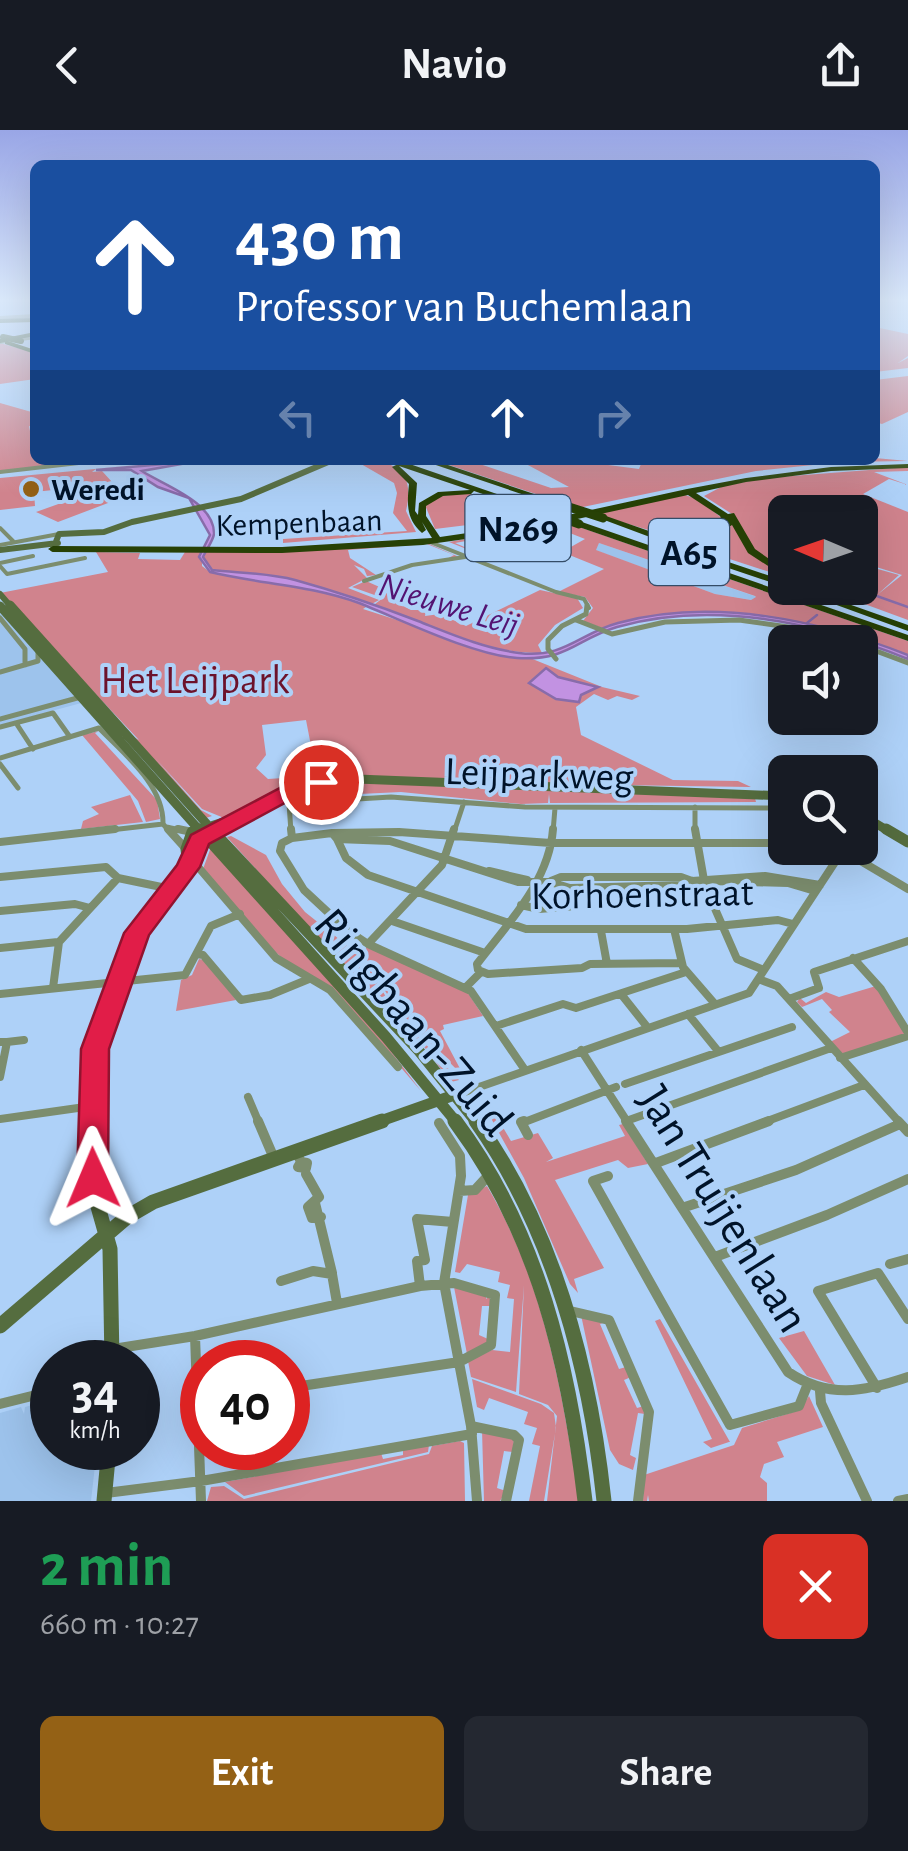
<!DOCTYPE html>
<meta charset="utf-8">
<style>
:root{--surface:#171b24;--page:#242831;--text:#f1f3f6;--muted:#9ea1a6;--accent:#946115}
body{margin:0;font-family:"Alegreya Sans",sans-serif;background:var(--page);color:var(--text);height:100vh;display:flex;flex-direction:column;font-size:38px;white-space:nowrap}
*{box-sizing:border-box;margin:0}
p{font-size:32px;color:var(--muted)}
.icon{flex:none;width:55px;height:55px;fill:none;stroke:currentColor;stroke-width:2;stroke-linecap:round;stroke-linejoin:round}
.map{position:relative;height:1371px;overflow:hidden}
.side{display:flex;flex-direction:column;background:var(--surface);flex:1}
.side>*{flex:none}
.top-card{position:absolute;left:30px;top:30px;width:850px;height:305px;border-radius:15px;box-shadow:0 10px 40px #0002;background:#1a4fa0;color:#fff;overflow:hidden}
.needle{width:65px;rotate:272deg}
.tools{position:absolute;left:768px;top:365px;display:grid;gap:20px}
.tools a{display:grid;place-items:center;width:110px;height:110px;border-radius:15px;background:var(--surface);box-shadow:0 10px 40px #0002;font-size:50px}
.speed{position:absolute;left:30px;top:1210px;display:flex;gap:20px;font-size:50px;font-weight:700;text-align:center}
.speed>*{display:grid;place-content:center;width:130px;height:130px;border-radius:50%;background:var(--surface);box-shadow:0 10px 40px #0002;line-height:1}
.speed small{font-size:25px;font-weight:400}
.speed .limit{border:15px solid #d22;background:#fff;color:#111}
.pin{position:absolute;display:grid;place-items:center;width:85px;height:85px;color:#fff;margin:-42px;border:5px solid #fff;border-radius:50%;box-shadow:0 2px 10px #0007}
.me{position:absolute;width:110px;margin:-55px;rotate:359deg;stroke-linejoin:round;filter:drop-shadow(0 0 8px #0008)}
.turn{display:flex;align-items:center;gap:35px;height:210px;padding:0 40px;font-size:45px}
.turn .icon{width:130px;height:130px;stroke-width:2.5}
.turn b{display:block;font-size:70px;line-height:85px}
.lanes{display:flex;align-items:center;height:95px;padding:0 40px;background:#0003;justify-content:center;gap:50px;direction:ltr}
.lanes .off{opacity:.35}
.round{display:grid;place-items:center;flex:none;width:105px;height:105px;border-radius:15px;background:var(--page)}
.headline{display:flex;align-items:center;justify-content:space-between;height:170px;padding:0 40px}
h1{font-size:60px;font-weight:600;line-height:75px;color:#1e9e55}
.primary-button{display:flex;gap:20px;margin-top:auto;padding:20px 40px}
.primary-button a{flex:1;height:115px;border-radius:15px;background:var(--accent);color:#fff;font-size:40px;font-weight:600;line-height:115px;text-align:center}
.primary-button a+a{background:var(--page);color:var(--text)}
header{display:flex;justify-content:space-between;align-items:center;height:130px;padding:0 40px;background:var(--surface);font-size:45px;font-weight:600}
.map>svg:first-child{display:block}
.built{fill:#9dc3ec}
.green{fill:#d0838d;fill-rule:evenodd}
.water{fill:#c292e2;stroke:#886caa;stroke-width:2.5}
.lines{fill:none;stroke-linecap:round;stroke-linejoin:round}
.stream{stroke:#886caa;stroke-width:2.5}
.street-far3{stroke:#7c8d6e;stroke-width:4}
.street-far2{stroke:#7c8d6e;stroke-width:5}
.street-far1{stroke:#7c8d6e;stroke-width:8}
.street{stroke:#7c8d6e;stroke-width:10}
.secondary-far3{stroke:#556d3f;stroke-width:6}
.secondary-far2{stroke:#556d3f;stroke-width:9}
.secondary-far1{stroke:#556d3f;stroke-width:11}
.secondary{stroke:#556d3f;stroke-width:15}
.highway{fill:#274106;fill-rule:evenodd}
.highway-bridge-far1{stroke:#274106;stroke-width:6}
.highway-bridge{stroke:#274106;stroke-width:9}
.route{fill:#e11d48;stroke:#92132f;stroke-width:2.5}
.poi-dot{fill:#946115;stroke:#aed1f8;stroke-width:4}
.labels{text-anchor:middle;stroke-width:8;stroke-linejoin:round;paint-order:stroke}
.far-poi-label{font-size:32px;font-weight:bold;fill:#001329;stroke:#aed1f8;text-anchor:start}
.far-street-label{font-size:32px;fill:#001329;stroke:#aed1f8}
.far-water-label{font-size:35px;font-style:italic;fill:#531372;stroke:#aed1f8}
.shield{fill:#aed1f8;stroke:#344c67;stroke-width:2.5}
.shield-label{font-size:38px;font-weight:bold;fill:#001329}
.park-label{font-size:40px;fill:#6c122b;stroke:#aed1f8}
.street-label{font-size:40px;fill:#001329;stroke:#aed1f8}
.near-street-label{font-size:48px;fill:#001329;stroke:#aed1f8}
</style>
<header><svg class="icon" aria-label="back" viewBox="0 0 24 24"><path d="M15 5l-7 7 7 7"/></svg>Navio<svg class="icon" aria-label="share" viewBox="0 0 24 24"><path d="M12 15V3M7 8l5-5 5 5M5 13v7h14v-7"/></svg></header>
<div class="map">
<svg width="908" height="1371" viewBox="0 0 908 1371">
<rect width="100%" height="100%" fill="#aed1f8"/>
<path class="built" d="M599 413 757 467 751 470 715 464 595 420Z
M0 477 85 572 0 595Z
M52 1270V1318H97L91 1371H0V1283L21 1277 24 1284 25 1277Z"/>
<path class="green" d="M875 197 908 204V226L898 233 908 228V238L875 242Z
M0 213 35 223V249L0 254Z
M908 246V282L882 294 875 292V250Z
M0 273 35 283V298L29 296 30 301 35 300V330H115L0 343Z
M875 328 908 331 842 332 756 341 578 378 434 330H468L551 358 569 357 526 334 507 330H570L639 339 641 334 609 330Z
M189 330 96 339 92 342 102 341 112 352 137 362 58 392 36 382 78 367 63 359 34 362 35 376 0 380V348Z
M354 330C393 330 416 338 406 381L416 402 283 413V409L407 401 393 383 397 363 394 353Z
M908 337V341L874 342 908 355 889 349 863 364 908 382V490L821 458H851L849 462 860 458V434L899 445 877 465 902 445 860 432V382H785V426L774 421 785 429V442L758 425 732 384 704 366 723 356 766 348Z
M467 363 506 372 541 386 435 399 425 375 441 366Z
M685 365 697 369 726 391 718 402 665 405 595 384Z
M562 391 908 511V525L838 500 771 487 666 485 602 498 583 491 593 478 585 467 558 462 604 439 562 422 585 409 552 396 537 398 539 401 534 404 527 400 455 413 481 424 501 418 484 426 449 412ZM599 413 755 466 756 467 751 470 715 464 596 420Z
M734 393 746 418 785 447 662 407C688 410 714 412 734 393Z
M427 414 348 420 350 428 376 445 367 446 364 439 354 435 367 448 348 458 379 470 368 476 359 473 366 477 363 479 515 528H530L602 557 640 566 632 570 617 566 608 570 594 564 576 577 581 605 673 650 738 651 751 657 468 653 330 645 339 644V620L312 621 306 590 262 595 266 625 256 638 268 649 299 647 300 654 224 688 202 679 154 627 201 680 212 686 206 688 129 604 139 610 0 463 108 442 96 422 140 423 138 429 180 430 185 422H202V436L210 442 304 456 356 472 296 450 212 440 203 427 205 422 427 413 459 427 445 430 454 425Z
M366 451 393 463 400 471 397 473 411 480H426L425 486 440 484 466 496 540 460 577 468 583 478 555 495 538 515 542 523C482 524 428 493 371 477L383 468 352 457Z
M99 601 95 603 157 670 160 689 146 692 138 671 82 605Z
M359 652 755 668 756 672 550 673 549 664 548 673 521 674 401 662 318 666 314 658Z
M130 665 143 692 81 699 83 691 99 684 91 677Z
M231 706 266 725 282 754 305 782 364 829 393 879 459 950 451 952 425 918 375 872 227 707Z
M211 717 384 912 421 961 332 857 295 839 273 820 203 739Z
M367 817 468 863 483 886 443 895 444 899 440 901 465 948 395 877 362 823Z
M199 829 204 830 236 870 176 881 181 850 192 845Z
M876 856 906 905 841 925 830 912 850 902 829 882 832 880 822 869 802 877 797 872 800 868 806 873 826 862 839 867Z
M492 979 511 1011 538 1003 553 1028 546 1032 625 1006 619 995 623 994 648 1034 628 1038 618 1030 555 1050 604 1138 574 1149 578 1163 570 1154 524 1048 487 981Z
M487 1056C544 1152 562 1260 579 1371H547L557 1286 548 1275 519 1264 524 1155 516 1262 471 1247 468 1231 492 1220 510 1222 514 1169 507 1168 510 1155 498 1152 500 1142 467 1134 460 1143 455 1142 468 1065Z
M454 1157 486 1164V1169L490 1165 491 1176H482L479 1205 488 1209 486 1215 467 1224Z
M581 1185 606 1192 600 1194 619 1239 626 1237 631 1247 624 1250 637 1278 644 1276 645 1284 638 1283 630 1325 636 1328 633 1340 619 1334 610 1320Z
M660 1189 730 1312H729L711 1318 703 1312 712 1309 655 1191Z
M804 1201 835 1255 807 1246 779 1208Z
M472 1249 541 1274 554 1283 556 1297 544 1371H529L540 1316 532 1314 537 1298 524 1294 528 1282 489 1268 484 1280 477 1277Z
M809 1266 823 1297 777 1312 784 1327 764 1334 760 1347 767 1353V1371H649L648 1365 647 1371H643L644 1345 734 1315 742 1298 800 1280Z
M482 1300 514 1309 513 1322 504 1321 497 1358 506 1361 500 1371H484Z
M460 1311 464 1313 465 1371H207L211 1357 224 1356 244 1369 429 1324 432 1316Z
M429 1315 428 1322 244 1366 225 1352 381 1323 383 1329 403 1325V1319Z"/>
<path class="water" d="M198 331 142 341C163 355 215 372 214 404 213 411 206 420 203 427L212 440C240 443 268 443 295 450 335 461 379 476 418 491 451 504 483 518 519 523 564 529 580 503 618 493 713 467 819 490 908 525V529C818 493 713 470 617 497 576 509 569 531 517 528 473 525 402 490 359 473 310 455 260 454 210 442L199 427 210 405 189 368 158 357 131 340H96Z
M546 538 558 547 598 557 581 565 579 572 556 569 529 553Z"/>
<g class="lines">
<path class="stream" d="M851 461 857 459 908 477
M807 493 817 485"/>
<path class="street-far3" d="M0 188 35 186
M0 212 35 207
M0 342 105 330
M0 398 13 411
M430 412 556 462 584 469 589 478
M0 415 59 404
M0 433 33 426
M0 436 7 444 85 428
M364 451 412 435 465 427"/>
<path class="street-far2" d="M0 488 25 519V535
M576 490 612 504 665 492 739 490 809 500 854 512
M860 515 908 533
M556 529 548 519V510L562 496 586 484 587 475
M0 542 38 531V521
M0 589 81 567
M16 593 33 619
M0 597 53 583 70 607
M0 628 99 598C124 624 164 655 163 694L170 702
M0 634 18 658
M166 697 191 702
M93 702 163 694
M291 702 289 673 391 667 525 677 785 678
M454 702 464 672
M553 702 555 678
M695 702V677"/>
<path class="street-far1" d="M168 699 186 719
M178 699 192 702
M291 699 292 708 282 713 280 721 304 760 347 800 368 814 471 861 525 940
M553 699C549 752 508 793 477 834L478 840 488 844 582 838 590 834 681 833
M695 699 705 756 737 829 764 840
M292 708 332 703
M337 709 346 728 368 745 526 799H687L778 790 793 794
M0 712 115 699
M822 718 859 730 908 759
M190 737 199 738 276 828 330 860 398 937
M489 741 527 750
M0 747 106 737 118 748 171 759
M551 751 561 747H681L692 751 765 746 820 755
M692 751 683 755 570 758 550 752H518L390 711 337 709 332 703 399 702 551 713H785
M709 751 788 753 815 761
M521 775 539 779 576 776
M0 781 75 774 90 778
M392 791 485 823
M674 799 683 837 715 874
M601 801 607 834
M368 814 442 735 454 699
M0 818 58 812
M197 824 203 825 241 870 270 865 309 849
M853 828 881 859 908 903
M761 850 777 856 900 993
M53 858 59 812 118 748
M465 858 481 842
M0 864 185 845 211 796 240 784
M621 864 648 898
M789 869 819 858 814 842 908 811
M688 884 718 921
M496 896 563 874 576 878 686 842
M0 912H7L0 947
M7 912 24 910
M581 920 628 993
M840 928 908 906
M625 954 792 897
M459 964 749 863 841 723
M248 967 259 993
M0 989 92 976
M629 990 831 918
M522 993 616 957
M762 993 864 955"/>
<path class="street" d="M258 991 273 1026
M524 991 521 992 528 1005
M626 991 788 1242C828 1269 864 1262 908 1247
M898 991 908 1002
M439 993 460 1026 461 1046 444 1153 471 1296 477 1371
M296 1021 301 1032
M301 1032 307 1033 306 1038 298 1037Z
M656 1033 769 991
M306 1044 319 1067 308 1077 312 1088 321 1087
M608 1046 593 1051 730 1295 799 1276 807 1256
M459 1061 475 1060 487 1047
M315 1073 332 1143
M685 1077 796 1040 900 994
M715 1127 827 1085 908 1049
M890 1134 908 1129
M281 1151 313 1141 332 1144 337 1173
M420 1156 417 1131 425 1130 417 1089 453 1092
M566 1180 609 1190 649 1282 638 1371
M195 1206 201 1371
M113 1219 195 1206 420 1156 454 1153 495 1165 491 1215 459 1232 288 1258
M877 1258 818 1161 878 1143 908 1189
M820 1261 821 1273 867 1371
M0 1274 52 1261
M471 1296 514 1305 519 1310 506 1371
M106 1363 201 1351 472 1304
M898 1371 908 1369"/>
<path class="secondary-far3" d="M53 419 59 404 104 402 132 392 241 369 333 330
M0 420 58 413
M0 464 12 478"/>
<path class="secondary-far2" d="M10 475 214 702
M0 476 201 702
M860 684 890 702
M193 702 259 680 303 656 357 649 785 666"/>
<path class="secondary-far1" d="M199 699 386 907 457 993
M211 699 419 921 477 993
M886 699 908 712
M188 737 186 719 192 702 200 699
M94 993 95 919 137 803 195 730 201 714 210 712
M375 993 457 964"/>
<path class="secondary" d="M94 991 93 1059 110 1119 112 1232
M455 991C538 1102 569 1235 585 1371
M476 991C554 1100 590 1240 604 1371
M0 1196 127 1087 153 1072 382 991
M104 1371 109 1318"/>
<path class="highway" d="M35 188V192L0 193V189Z
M35 202V206L8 211 35 220V224L5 214V212L0 213V209Z
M386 330H398L549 382 542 384 474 361 471 364 443 366 426 376V386L440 407 522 395 687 359 746 348 831 337 908 334V338L831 341 746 352 696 363 728 384 734 383 755 419 785 440V447L748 423 732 395 713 408 674 410 681 412V416L785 451V457L666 417 665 415 666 413 599 388 606 386 669 408 670 405 673 404 708 403 723 393 720 386 688 365 522 401 423 415 282 423 53 422 48 419 53 416 282 417 432 408 422 392 426 400 422 403C406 389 407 374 409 354L392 337 396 335ZM399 336 470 360 438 362 419 373 418 385 415 381 417 353Z
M421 330H433L573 377 566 379Z
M579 391 908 505V511L576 396V392Z
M790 458H803L908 495V501Z"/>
<path class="highway-bridge-far1" d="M3 207 21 211"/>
<path class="highway-bridge" d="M569 377 603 388
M545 382 579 394"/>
</g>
<linearGradient id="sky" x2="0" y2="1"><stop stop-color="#99a6e6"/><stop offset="0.47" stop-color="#dbeafc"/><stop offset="1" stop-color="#dbeafc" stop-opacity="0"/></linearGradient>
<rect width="908" height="363" fill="url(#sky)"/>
<path class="route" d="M321 645 332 652 329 657 296 667 209 714 200 737 149 805 109 919 108 1048 104 1057 93 1060 82 1057 77 1048 81 919 124 803 177 735 191 705 280 658Z"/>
<circle class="poi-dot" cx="31" cy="359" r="10"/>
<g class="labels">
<g class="far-poi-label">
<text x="51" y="370">Weredi</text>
</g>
<g class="far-street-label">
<text transform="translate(299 392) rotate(-2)" y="11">Kempenbaan</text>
</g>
<g class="far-water-label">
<text transform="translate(449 474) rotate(17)" y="12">Nieuwe Leij</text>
</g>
<g class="shield">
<rect x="465.5" y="365" width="105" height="66" rx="8"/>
<rect x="649" y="389" width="80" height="66" rx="8"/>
</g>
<g class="shield-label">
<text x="518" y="411">N269</text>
<text x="689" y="435">A65</text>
</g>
<g class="park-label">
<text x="195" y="563">Het Leijpark</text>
</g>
<g class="street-label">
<text transform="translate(539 643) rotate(2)" y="14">Leijparkweg</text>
<text transform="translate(642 763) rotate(-1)" y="14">Korhoenstraat</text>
</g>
<g class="near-street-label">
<text transform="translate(415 891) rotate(50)" y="17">Ringbaan-Zuid</text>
<text transform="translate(725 1078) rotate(58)" y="17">Jan Truijenlaan</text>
</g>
</g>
</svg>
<div class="tools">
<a><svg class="needle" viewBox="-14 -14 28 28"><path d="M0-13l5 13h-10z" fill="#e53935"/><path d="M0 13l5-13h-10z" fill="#9ea1a6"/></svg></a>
<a><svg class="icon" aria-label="sound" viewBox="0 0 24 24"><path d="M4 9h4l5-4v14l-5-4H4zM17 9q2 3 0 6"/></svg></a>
<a><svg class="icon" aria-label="search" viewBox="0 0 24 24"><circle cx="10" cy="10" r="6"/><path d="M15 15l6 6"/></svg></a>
</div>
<div class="speed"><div>34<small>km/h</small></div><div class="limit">40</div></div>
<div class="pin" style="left:321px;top:652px;background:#d93025"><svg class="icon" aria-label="arrive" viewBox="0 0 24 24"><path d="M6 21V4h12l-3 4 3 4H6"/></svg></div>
<svg class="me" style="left:93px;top:1048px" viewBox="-20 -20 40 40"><path d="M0-17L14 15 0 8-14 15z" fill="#e11d48" stroke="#fff" stroke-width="4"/></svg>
<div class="top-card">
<div class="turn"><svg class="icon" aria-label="ahead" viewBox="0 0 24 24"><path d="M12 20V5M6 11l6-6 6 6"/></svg><div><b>430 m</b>Professor van Buchemlaan</div></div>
<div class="lanes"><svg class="icon off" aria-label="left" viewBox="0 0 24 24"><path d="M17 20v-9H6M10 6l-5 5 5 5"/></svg><svg class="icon" aria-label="ahead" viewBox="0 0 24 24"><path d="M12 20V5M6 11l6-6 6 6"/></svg><svg class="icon" aria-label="ahead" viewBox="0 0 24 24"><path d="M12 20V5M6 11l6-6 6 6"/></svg><svg class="icon off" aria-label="right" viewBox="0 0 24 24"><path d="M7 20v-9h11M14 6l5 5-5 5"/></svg></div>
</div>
</div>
<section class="side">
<div class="headline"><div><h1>2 min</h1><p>660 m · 10:27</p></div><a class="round" style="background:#d93025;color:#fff"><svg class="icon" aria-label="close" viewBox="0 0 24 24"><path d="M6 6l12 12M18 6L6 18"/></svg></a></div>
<div class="primary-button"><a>Exit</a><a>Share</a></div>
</section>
